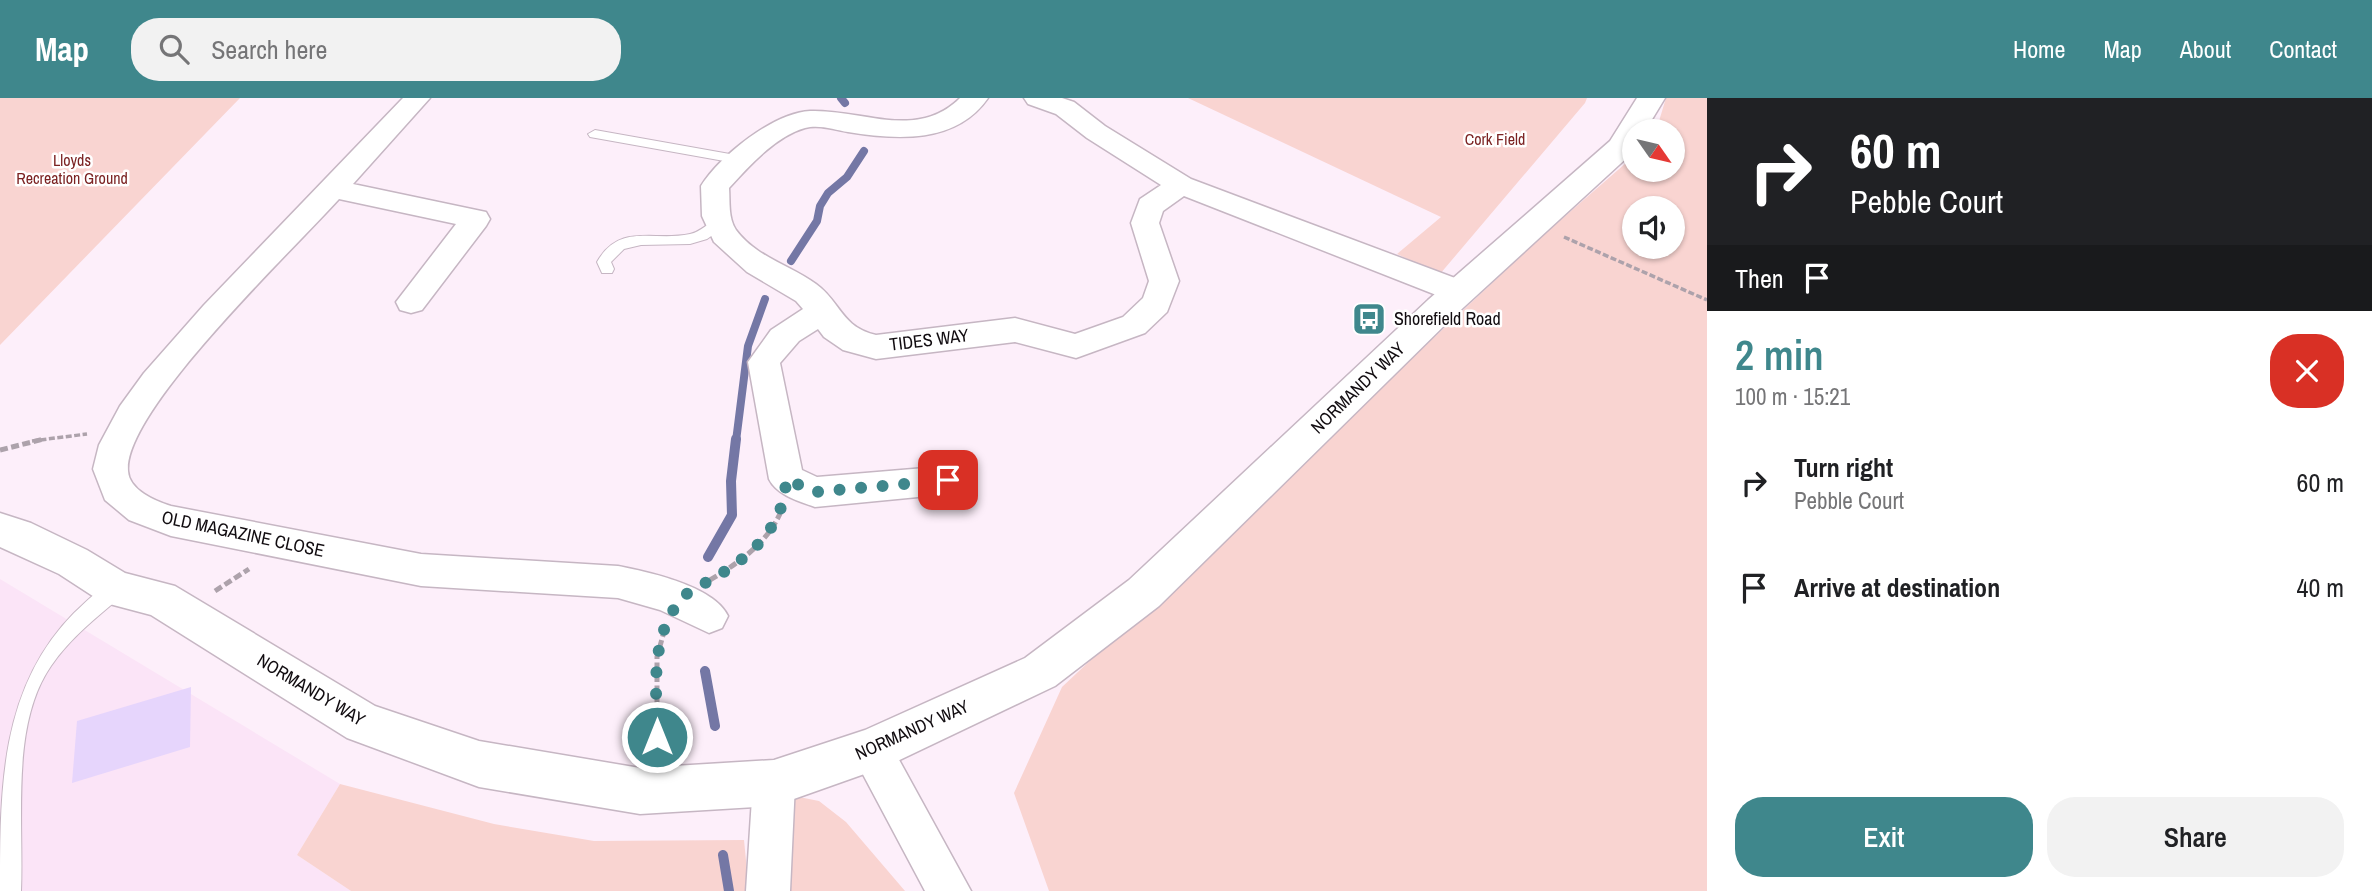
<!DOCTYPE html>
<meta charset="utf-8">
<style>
:root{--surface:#fff;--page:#f2f2f2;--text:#202124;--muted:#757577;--accent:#3f878c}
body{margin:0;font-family:"Archivo Narrow",sans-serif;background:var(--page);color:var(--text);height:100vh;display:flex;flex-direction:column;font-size:26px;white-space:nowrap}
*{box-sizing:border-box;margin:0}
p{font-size:23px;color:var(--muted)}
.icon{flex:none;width:38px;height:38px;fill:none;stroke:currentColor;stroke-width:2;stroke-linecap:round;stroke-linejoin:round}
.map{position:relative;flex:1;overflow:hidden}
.details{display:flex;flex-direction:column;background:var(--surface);width:665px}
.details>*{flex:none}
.guide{background:#202124;color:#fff;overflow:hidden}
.needle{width:46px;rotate:124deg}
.fabs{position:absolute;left:1622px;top:21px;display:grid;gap:14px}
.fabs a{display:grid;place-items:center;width:63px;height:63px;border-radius:50%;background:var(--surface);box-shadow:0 2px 5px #0004;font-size:35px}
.pin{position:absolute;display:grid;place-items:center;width:60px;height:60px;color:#fff;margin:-30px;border-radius:14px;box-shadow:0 4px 10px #0006}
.me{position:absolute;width:77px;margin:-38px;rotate:0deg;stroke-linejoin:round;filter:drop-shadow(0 0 5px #0008)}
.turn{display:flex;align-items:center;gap:24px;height:147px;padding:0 28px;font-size:32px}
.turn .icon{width:91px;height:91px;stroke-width:2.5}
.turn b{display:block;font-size:49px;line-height:60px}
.then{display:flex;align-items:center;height:66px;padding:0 28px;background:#0003;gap:14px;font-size:26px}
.round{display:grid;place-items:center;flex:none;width:74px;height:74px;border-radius:28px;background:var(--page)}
.head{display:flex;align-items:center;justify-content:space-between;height:119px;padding:0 28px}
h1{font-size:42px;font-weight:600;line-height:52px;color:var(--accent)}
.primary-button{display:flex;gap:14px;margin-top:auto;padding:14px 28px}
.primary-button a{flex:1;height:80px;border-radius:28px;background:var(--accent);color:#fff;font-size:28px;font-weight:600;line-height:80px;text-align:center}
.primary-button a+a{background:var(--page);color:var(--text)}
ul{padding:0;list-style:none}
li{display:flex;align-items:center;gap:21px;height:105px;padding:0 28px}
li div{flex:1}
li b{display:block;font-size:26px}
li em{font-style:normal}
header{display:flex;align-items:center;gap:42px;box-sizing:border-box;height:98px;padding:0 35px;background:var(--accent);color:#fff}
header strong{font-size:33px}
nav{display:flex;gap:38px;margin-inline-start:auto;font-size:24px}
.search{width:490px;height:63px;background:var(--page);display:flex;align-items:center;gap:18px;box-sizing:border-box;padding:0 24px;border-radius:28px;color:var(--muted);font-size:26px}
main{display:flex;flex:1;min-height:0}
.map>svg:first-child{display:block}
.built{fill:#fbe4f7}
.green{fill:#f9d4d1;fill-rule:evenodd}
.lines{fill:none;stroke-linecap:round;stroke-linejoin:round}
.stream-far1{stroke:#7477a5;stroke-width:8}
.stream{stroke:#7477a5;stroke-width:10}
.building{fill:#e6d5fc}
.service-casing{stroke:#c6b6c3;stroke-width:2}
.minor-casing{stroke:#c6b6c3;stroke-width:3}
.tertiary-casing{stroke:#c6b6c3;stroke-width:3}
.path-far1{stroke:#ada2ab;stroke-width:3.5;stroke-dasharray:6 2.5;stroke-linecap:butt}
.path{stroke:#ada2ab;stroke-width:5;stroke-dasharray:8 3.5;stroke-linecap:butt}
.service{fill:#fff;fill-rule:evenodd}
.minor{fill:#fff;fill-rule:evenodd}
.tertiary{fill:#fff;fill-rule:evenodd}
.route{stroke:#3f878c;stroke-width:12;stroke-dasharray:0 21.6}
.labels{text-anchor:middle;stroke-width:5;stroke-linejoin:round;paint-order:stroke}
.far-park-label{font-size:16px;fill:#7b2222;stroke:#fff}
.poi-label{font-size:18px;fill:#110c10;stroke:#fff;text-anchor:start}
.street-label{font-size:18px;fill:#110c10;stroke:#fff}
</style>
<header>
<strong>Map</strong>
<div class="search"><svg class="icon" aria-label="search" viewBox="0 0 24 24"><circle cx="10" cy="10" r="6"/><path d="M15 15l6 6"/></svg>Search here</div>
<nav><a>Home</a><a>Map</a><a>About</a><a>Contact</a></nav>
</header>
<main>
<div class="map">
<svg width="1707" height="793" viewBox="0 0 1707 793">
<rect width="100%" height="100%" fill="#fdeffa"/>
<path class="built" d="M0 481 340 686 297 757 351 793H0Z"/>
<path class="green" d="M0 0H240L0 247Z
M1188 0H1587L1585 5 1440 176 1397 156 1441 119Z
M1666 0H1707V793H1049L1014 695 1062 589 1540 140 1634 58V72H1673V33H1656ZM1634 110H1673V149H1634Z
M340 686 494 726 594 743 744 742 749 793H351L297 757Z
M794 698 819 703 846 724 905 793H787Z"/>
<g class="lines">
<path class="stream-far1" d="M841 0 845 5
M791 163 817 123 820 108 828 95 847 79 864 53
M736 343 748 248 765 201"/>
<path class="stream" d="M708 459 732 417 731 383 736 341
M705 573 715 628
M723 757 729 793"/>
</g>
<path class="building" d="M191 589 190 649 72 685 77 623Z"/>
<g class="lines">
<defs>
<path id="service" d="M595 32 741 58 748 62 741 66 590 39 588 36Z
M719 121 724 123V129L707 141 690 146 641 147 624 151 611 164 614 171 612 175H602L597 164C620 124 653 144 690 136 701 134 708 124 719 121Z
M116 483 123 485 125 491 123 497C97 519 70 540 51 568 10 627 24 724 21 793H0C0 690 0 590 74 515 86 504 101 488 116 483Z"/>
<path id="minor" d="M403 0H430L353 86 486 114 490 121 486 128 422 212 411 215 400 212 396 204 456 126 339 101C295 150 123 313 128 373 129 392 155 403 171 408L421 456 618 468C649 474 714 488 728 518L722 530 709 535 660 512 618 500 421 488 171 438 129 422 105 402 93 371 99 347 120 308 144 275 204 207Z
M960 0H988C956 46 897 42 848 34 835 32 819 26 805 30 776 38 749 68 729 90 730 104 728 120 736 132 756 159 790 167 816 186 841 204 841 229 876 237L1015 220 1075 236 1123 219 1143 200 1149 183 1131 125 1140 101 1161 87 1087 40 1056 16 1028 6 1024 0H1062L1074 4 1105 28 1191 81 1471 186 1475 194 1471 202 1460 205 1449 202 1184 98 1163 113 1159 125 1179 183 1167 214 1145 235 1076 260 1015 244 876 261 843 252 824 239 818 231 799 243 780 265 802 372 817 379 949 368 961 372 966 382 961 392 949 396 815 409C798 403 777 397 769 381L748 264 771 232 803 211 796 203 747 174 714 144 702 118 701 88C720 58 773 15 810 13 862 11 917 43 960 0Z
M871 632 886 638 971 793H925L850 652 856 638Z
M774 664 789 670 795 685 790 793H746L753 685 759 670Z"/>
<path id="tertiary" d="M1637 0H1665L1645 33H1634V51L1631 56 1452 220 1159 508 1055 588 887 668 774 708 640 716 479 689 347 640 151 517 102 504 59 476 0 449V415L31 425 87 452 125 475 175 488 375 608 479 643 640 670 774 662 865 632 1025 560 1129 482 1428 202 1610 43Z"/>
</defs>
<use href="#service" class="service-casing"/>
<use href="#minor" class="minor-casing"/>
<use href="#tertiary" class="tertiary-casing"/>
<path class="path-far1" d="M1564 139 1707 202
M32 343 87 336"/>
<path class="path" d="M0 352 44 341
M710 482C740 464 769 444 782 411
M215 493 249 471
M657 653V559L665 530"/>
<use href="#service" class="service"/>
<use href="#minor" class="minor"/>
<use href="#tertiary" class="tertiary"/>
</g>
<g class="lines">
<path class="route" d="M657 639C657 594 649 543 679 504 686 493 703 487 714 480 752 458 785 427 786 381L815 394 948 382"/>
</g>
<defs>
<symbol id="bus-square" viewBox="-11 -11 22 22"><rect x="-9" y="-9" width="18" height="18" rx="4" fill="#3f878c" stroke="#fff"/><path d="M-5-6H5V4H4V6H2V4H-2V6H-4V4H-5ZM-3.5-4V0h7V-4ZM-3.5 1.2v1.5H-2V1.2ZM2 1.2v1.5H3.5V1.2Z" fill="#fff"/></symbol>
</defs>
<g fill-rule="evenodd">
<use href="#bus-square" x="1350" y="202" width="38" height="38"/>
</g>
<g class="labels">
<g class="far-park-label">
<text x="1495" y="47">Cork Field</text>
<text x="72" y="68">Lloyds<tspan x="72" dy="18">Recreation Ground</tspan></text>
</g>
<g class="poi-label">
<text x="1394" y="227">Shorefield Road</text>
</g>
<g class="street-label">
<text transform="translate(929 242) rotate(-7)" y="6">TIDES WAY</text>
<text transform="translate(1358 290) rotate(-44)" y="6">NORMANDY WAY</text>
<text transform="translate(243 436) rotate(12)" y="6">OLD MAGAZINE CLOSE</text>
<text transform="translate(311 592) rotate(31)" y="6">NORMANDY WAY</text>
<text transform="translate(912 632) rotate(-24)" y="6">NORMANDY WAY</text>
</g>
</g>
</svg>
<div class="fabs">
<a><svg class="needle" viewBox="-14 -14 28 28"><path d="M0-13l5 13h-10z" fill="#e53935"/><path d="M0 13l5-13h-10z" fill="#757577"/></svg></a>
<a><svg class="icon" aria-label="sound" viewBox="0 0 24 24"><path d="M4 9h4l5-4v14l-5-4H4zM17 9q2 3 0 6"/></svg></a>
</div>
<div class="pin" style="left:948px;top:382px;background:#d93025"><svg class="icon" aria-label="arrive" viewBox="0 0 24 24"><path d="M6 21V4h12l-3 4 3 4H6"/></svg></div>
<svg class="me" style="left:657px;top:639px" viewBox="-20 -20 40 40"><circle r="17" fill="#3f878c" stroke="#fff" stroke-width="3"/><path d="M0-11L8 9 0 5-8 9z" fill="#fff"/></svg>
</div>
<section class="details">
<div class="guide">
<div class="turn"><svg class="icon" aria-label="right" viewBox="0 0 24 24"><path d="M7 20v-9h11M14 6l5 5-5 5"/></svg><div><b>60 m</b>Pebble Court</div></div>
<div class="then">Then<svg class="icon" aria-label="arrive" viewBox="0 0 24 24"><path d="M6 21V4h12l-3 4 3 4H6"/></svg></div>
</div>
<div class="head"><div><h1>2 min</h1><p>100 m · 15:21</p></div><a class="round" style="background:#d93025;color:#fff"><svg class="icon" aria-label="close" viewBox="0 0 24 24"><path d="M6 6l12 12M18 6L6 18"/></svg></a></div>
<ul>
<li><svg class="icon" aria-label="right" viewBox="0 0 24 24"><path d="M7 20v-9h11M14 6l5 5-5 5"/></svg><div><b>Turn right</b><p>Pebble Court</p></div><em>60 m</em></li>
<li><svg class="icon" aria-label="arrive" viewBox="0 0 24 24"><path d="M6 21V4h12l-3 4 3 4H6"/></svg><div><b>Arrive at destination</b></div><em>40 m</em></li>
</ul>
<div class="primary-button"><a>Exit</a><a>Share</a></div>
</section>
</main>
